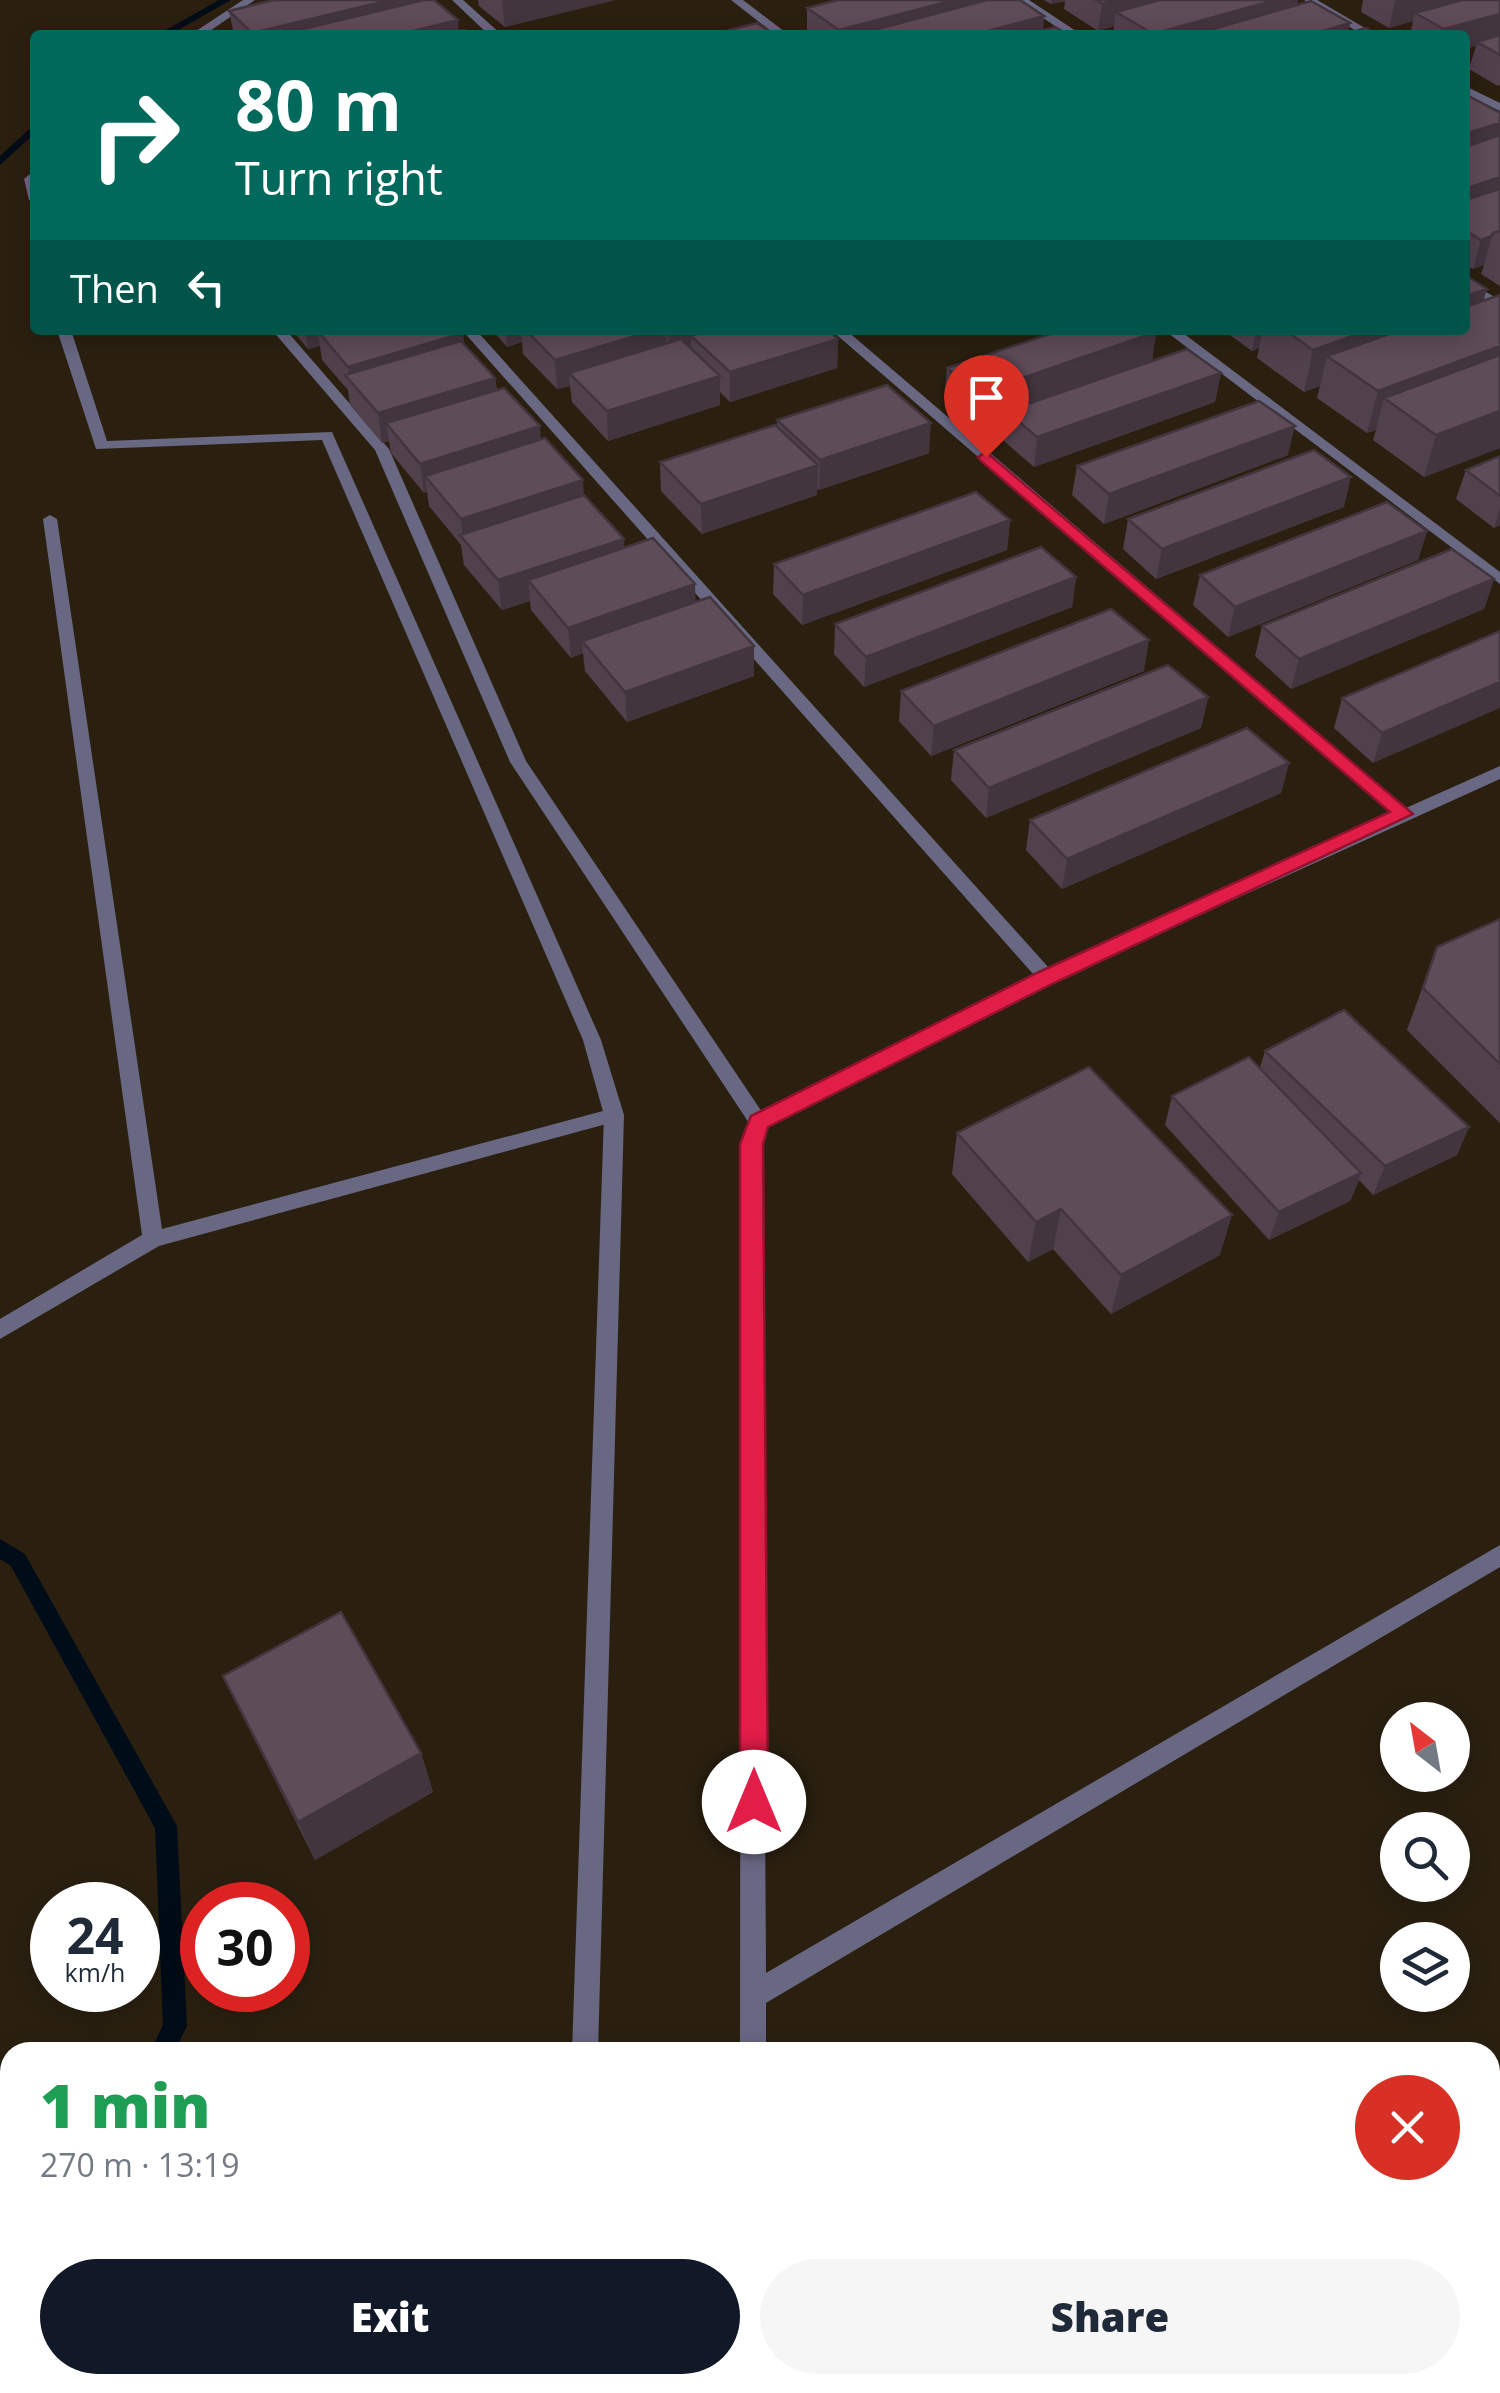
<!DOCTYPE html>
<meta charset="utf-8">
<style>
:root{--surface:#fff;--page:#f6f6f7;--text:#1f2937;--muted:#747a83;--accent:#111827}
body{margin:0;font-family:"Open Sans",sans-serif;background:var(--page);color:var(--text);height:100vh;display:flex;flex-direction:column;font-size:38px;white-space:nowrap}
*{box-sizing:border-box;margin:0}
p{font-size:32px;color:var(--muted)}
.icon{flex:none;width:55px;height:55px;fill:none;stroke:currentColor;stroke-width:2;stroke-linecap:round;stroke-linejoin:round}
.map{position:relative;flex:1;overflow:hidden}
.panel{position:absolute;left:0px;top:2042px;width:1500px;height:352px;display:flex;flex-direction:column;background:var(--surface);border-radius:30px 30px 0 0;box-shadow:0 5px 25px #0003}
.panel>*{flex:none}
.banner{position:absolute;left:30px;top:30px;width:1440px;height:305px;border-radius:10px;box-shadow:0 5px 25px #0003;background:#00695c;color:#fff;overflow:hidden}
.needle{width:65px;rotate:329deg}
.controls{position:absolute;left:1380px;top:1702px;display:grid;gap:20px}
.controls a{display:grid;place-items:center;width:90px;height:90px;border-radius:50%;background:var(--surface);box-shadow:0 5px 25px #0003;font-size:50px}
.speed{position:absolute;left:30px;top:1882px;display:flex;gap:20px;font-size:50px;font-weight:700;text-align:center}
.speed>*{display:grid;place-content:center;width:130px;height:130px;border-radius:50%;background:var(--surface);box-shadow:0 5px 25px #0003;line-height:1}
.speed small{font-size:25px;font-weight:400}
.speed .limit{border:15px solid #d22;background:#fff;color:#111}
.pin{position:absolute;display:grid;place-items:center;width:85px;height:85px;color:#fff;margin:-102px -42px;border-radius:50% 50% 50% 0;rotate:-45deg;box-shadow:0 0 10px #0007}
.pin .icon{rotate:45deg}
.me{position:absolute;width:110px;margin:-55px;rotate:0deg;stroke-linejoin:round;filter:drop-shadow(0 0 8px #0008)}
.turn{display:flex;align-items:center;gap:35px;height:210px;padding:0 40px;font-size:45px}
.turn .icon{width:130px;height:130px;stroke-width:2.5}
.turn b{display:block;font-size:70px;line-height:85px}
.then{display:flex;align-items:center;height:95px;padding:0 40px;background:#0003;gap:20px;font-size:38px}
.round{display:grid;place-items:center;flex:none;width:105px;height:105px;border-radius:52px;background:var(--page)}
.summary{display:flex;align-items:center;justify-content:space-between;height:170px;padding:0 40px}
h1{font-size:60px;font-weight:800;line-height:75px;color:#1e9e55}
.primary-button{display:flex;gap:20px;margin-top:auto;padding:20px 40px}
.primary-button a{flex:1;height:115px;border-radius:60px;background:var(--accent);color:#fff;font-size:40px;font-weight:800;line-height:115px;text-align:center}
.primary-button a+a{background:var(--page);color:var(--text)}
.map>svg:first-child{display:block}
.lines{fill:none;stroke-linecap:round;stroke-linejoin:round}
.stream{fill:#000c17;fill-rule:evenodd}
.minor{fill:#696883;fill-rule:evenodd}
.tertiary{fill:#696883;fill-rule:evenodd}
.wall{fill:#51414d}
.shaded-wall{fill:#42353e}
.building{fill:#5e4c59;stroke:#42353e;stroke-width:2.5}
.route{fill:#e11d48;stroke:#92132f;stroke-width:2.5}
</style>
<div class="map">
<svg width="1500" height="2393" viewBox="0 0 1500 2393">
<rect width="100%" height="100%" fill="#2b2010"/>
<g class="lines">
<path class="stream" d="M219 0H231L169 35H157Z
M35 124V133L0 165V156Z
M0 1539 25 1554 177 1826 187 2026 174 2052H150L163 2025 155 1828 11 1566 0 1559Z
M10 2352V2385H13L10 2393H0V2358Z"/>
<path class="minor" d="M452 0H463L502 35H489Z
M731 0H743L789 35H776Z
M1017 0H1029L1082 35H1068Z
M1304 0H1317L1377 35H1363Z
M1465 86 1500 103V111L1465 94Z
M1465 280 1500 300V310L1465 290Z
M272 330H286L389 449 526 761 762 1112 1034 975 462 330H476L1049 968 1392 814 831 330H846L1406 808 1500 766V779L1052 982 767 1127 761 1144 766 1973 1500 1545V1567L766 2003V2052H740L741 1144 749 1123 510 762 375 450Z
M1164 330H1179L1500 572V584Z
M50 515 57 519 162 1229 614 1108 624 1115 621 1120 159 1246 0 1339V1319L142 1235 43 519Z
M733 2385H763V2393H733Z"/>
<path class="tertiary" d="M243 0H255L204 35H190Z
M35 170V204L29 200 24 179Z
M57 330H71L107 441 332 432 601 1040 624 1115 598 2052H572L604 1115 583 1040 322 440 96 449Z
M552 2385H582V2393H552Z"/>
</g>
<path class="wall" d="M478 0H615L505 27 479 6Z
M1044 0H1298L1297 5 1350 23 1348 33 1379 35H1113L1114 26 1098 31 1064 9 1065 1 1051 4Z
M1363 0H1500V85L1498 86 1469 69 1476 46 1465 35H1410L1413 21 1389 28 1361 12Z
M807 8 1044 16 1043 30 1069 35H807Z
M229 11 459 31 470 35H234Z
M1465 94 1500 113V286L1481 274 1484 265 1473 269 1465 264Z
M1500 295V448L1424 477 1373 440 1376 430 1367 433 1317 398 1320 386 1304 392 1257 358 1259 348 1252 351 1223 330H1465L1484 301Z
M292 330H460L465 345 495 378 497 390 541 440 624 548 695 584V602L754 646V676L627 722 585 671 583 653 571 658 531 610 530 601 502 610 464 565 461 545 429 506 427 492 424 493 391 453 389 441 382 443 350 405 348 390 322 360 320 346 308 349Z
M492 330H828L838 339 837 368 730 402 720 392V405L608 441 572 402 570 386 557 389 523 354 522 342 507 347Z
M1156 332 1152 361 1221 373 1215 402 1034 467 1004 441 1007 411 972 423 944 398 947 368Z
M777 420 929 453 819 490 817 489V495L702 534 661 491 660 462 777 426Z
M1288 455 1104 524 1072 495 1077 466Z
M1500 456V525L1494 528 1456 499 1466 470Z
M1344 507 1156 579 1123 549 1128 519Z
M1010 520 1007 550 802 625 773 594 774 564Z
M1427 531 1418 560 1228 637 1193 605 1200 575Z
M1076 577 1072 607 864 687 834 654 835 624Z
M1494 579 1484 609 1291 689 1255 656 1262 626Z
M1500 631 1373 763 1334 728 1342 698Z
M1144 671 931 756 899 721 901 691Z
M1208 697 1201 728 986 818 951 780 954 750Z
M1289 763 1281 793 1062 889 1026 850 1030 820Z
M1500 919V1123L1407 1030 1437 947Z
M1265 1051 1469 1127 1457 1155 1373 1195 1359 1180 1350 1201 1269 1240 1165 1125 1172 1096 1260 1068Z
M957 1133 1220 1255 1111 1314 1053 1249 1028 1262 952 1174Z
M223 1676 421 1753 433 1792 315 1860Z"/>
<path class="shaded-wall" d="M390 0H425L360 35H252V33Z
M502 0H615L505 27Z
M954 0H993L922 35H838L839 30Z
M1052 0H1065L1051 4Z
M1115 0H1209L1116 12 1114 26 1098 31 1102 4Z
M1275 0H1298L1294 20 1242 35H1153Z
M1399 0H1489L1415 13 1413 21 1389 28 1395 1Z
M1500 14V39L1477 42 1476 46 1465 49V35H1443L1444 29Z
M1044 16 1042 35H973Z
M458 20 459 35H397Z
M1350 23 1348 35H1310Z
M1500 123V148L1465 159V134Z
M1500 177V203L1465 215V189Z
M1492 236 1484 265 1473 269 1481 240Z
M1487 289 1475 330 1327 356 1320 386 1304 392 1313 350 1369 330H1465V296Z
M305 330H375H317L320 346 308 349Z
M506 330H521L522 342 507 347Z
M655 330H666L667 356 569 373 570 386 557 389 555 360Z
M668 330H749L691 336V348L669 354Z
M1256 330H1263L1259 348 1252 351Z
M1156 332 1152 361 972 423 975 394Z
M463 333 467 362 350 381 348 367Z
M838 339 837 368 730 402V372Z
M1500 346V383L1384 398 1376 430 1367 433 1378 391Z
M1221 373 1215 402 1034 467 1037 437Z
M720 376V405L608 441 607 411Z
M495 378 498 408 386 423 389 441 382 443 378 413Z
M1500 411V448L1424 477 1436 435Z
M931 423 929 453 819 490 820 460Z
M540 426 542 456 425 476 427 492 424 493 420 464Z
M1295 426 1288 455 1104 524 1109 494Z
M818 465 817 495 702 534 701 504Z
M1351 477 1344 507 1156 579 1162 549Z
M583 480 585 509 463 539 461 519Z
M1500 508V525L1494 528Z
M1010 520 1007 550 802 625 803 595Z
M1427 531 1418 560 1228 637 1235 607Z
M624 539 625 569 528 580 530 601 502 610 498 580Z
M1076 577 1072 607 864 687 866 657Z
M1494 579 1484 609 1291 689 1299 659Z
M695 584 696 614 582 641 583 653 571 658 568 628Z
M1149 640 1144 671 931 756 934 726Z
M754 646V676L627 722 625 692Z
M1500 682V708L1373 763 1382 733Z
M1208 697 1201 728 986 818 989 788Z
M1289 763 1281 793 1062 889 1067 859Z
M1469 1127 1457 1155 1373 1195 1385 1166Z
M1361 1173 1350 1201 1269 1240 1279 1212Z
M1061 1209 1053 1249 1028 1262 1036 1222Z
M1232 1215 1220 1255 1111 1314 1121 1275Z
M421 1753 433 1792 315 1860 298 1822Z"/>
<path class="building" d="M274 0H390L252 33 229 11Z
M424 0H434L458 20 397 35H278Z
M838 0H954L839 30 807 8Z
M987 0H1020L1044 16 973 35H855Z
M1096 0H1115L1102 4Z
M1160 0H1275L1153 34 1116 12Z
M1462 0H1500V14L1444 29 1415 13Z
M1311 1 1350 23 1310 35H1192Z
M757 23 774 35H711Z
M1055 27 1069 35H1024Z
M1366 28 1379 35H1342Z
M464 30 470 35H442Z
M1500 35V55L1477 42Z
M1465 94 1500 113V123L1465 134Z
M1500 135V177L1465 189V147Z
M1500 189V231L1493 233 1492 236 1481 240 1465 230V200Z
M1465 275 1487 289 1465 296Z
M1500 295V346L1378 391 1327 356 1400 330H1465V307Z
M317 330H460L463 333 348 367Z
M526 330H655L555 360Z
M709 330H828L838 339 730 372 691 336Z
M1062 330H1153L1156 332 975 394 947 368Z
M1285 330H1369L1313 350Z
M681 339 720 376 607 411 569 373Z
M461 341 495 378 378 413 345 375Z
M1187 349 1221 373 1037 437 1007 411Z
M1500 355V411L1436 435 1384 398Z
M887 385 931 423 820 460 777 420Z
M504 388 540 426 420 464 386 423Z
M1259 401 1295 426 1109 494 1077 466Z
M775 425 818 465 701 504 660 462Z
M545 438 583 480 461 519 425 476Z
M1314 450 1351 477 1162 549 1128 519Z
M1500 456V496L1466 470Z
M976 492 1010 520 803 595 774 564Z
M584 495 624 539 498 580 460 535Z
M1387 502 1427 531 1235 607 1200 575Z
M653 538 695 584 568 628 528 580Z
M1041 547 1076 577 866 657 835 624Z
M1452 549 1494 579 1299 659 1262 626Z
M710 597 754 646 625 692 582 641Z
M1111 609 1149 640 934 726 901 691Z
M1500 631V682L1382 733 1342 698Z
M1168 665 1208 697 989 788 954 750Z
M1247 728 1289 763 1067 859 1030 820Z
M1500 919V1064L1423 988 1437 947Z
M1344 1010 1469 1127 1385 1166 1265 1051Z
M1249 1057 1361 1173 1279 1212 1172 1096Z
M1089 1067 1232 1215 1121 1275 1061 1209 1036 1222 957 1133Z
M341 1612 421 1753 298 1822 223 1676Z"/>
<path class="route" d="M986 452 1413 814 1054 983 768 1127 763 1144 768 1802 764 1811 754 1815 744 1811 740 1802V1144L751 1116 1039 972 1390 812 981 461 978 457Z"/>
</svg>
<div class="controls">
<a><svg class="needle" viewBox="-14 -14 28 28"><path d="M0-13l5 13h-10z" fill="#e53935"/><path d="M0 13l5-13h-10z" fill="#747a83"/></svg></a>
<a><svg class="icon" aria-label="search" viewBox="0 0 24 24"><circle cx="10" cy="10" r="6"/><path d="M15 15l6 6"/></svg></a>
<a><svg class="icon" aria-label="layers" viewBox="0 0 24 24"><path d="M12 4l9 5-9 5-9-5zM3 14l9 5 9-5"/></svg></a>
</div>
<div class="speed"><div>24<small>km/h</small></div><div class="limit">30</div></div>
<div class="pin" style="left:986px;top:457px;background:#d93025"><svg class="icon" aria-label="arrive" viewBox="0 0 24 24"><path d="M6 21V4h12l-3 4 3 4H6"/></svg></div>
<svg class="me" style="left:754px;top:1802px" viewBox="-20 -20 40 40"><circle r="19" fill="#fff"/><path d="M0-13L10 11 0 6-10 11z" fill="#e11d48"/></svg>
<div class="banner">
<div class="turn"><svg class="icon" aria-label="right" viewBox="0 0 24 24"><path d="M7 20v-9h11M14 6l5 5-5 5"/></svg><div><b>80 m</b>Turn right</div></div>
<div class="then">Then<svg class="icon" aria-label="left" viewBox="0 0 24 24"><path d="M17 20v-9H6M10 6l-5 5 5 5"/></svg></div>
</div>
<section class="panel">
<div class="summary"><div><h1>1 min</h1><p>270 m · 13:19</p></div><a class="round" style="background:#d93025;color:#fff"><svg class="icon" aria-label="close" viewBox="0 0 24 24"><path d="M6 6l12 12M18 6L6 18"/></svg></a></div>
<div class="primary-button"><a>Exit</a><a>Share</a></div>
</section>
</div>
